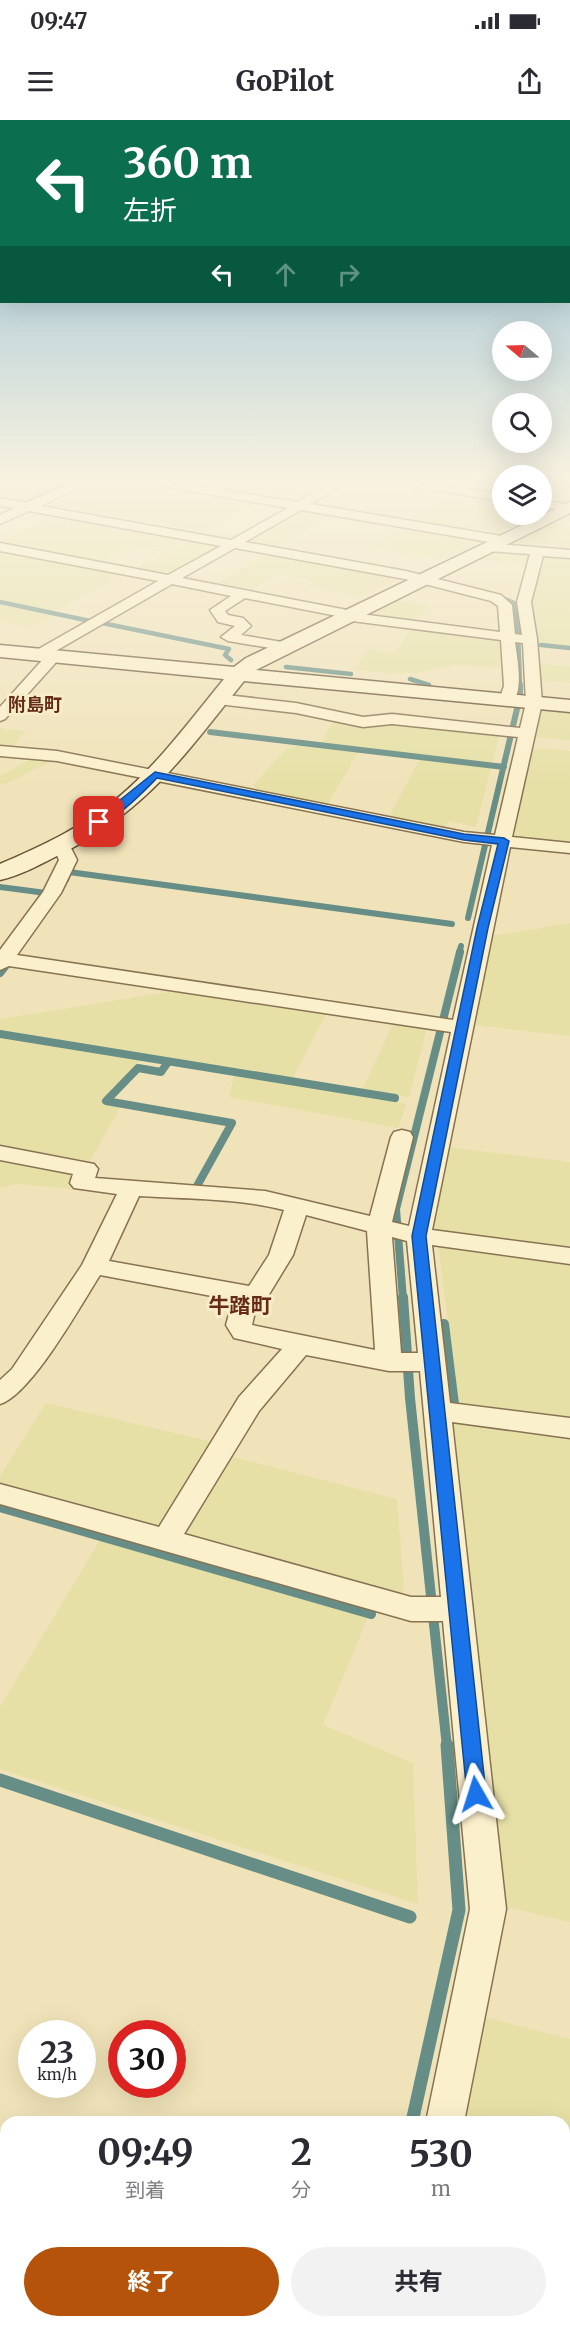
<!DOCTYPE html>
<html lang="ja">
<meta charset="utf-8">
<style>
:root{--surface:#fff;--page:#f2f2f3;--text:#2b2b33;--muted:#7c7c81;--accent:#b45309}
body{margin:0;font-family:Merriweather,"Noto Sans JP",serif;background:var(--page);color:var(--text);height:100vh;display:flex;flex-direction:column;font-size:22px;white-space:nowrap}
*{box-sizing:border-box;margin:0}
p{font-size:20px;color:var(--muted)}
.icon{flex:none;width:33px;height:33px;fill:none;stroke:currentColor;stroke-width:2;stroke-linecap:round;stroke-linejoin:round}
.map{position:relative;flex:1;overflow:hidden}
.panel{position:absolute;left:0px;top:1996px;width:570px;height:212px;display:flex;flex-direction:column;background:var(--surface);border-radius:18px 18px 0 0;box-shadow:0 6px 24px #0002}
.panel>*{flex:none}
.guide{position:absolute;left:0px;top:0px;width:570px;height:183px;box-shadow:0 6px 24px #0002;background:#0b6e4f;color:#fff;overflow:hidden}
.needle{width:39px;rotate:289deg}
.controls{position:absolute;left:492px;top:201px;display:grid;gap:12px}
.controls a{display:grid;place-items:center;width:60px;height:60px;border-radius:50%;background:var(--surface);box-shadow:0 6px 24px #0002;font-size:30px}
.speed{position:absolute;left:18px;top:1900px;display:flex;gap:12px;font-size:30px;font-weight:700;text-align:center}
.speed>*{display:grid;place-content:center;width:78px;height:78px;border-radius:50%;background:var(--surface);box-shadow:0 6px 24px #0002;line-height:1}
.speed small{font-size:15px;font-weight:400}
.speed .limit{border:9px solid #d22;background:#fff;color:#111}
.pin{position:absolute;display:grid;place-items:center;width:51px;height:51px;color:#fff;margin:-26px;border-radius:12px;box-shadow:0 3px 9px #0006}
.me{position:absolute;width:66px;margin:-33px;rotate:354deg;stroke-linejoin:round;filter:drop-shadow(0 0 4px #0008)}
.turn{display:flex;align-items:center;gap:21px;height:126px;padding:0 24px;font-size:27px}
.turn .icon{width:78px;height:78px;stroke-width:2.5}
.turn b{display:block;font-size:42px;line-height:51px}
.lanes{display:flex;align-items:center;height:57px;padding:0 24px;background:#0003;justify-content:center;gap:30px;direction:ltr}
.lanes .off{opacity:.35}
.eta{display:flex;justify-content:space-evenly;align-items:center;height:102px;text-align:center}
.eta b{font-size:36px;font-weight:700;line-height:42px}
.cta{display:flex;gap:12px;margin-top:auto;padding:12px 24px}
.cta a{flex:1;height:69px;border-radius:36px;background:var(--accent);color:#fff;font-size:24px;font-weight:700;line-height:69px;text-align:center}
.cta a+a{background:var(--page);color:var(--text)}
.status{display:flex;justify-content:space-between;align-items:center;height:42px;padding:0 30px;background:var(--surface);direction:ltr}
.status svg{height:16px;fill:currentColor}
header{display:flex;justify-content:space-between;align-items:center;height:78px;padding:0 24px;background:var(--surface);font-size:27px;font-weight:700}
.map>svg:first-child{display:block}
.farmland{fill:#e6e0a6}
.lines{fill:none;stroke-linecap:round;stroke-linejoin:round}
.stream-far4{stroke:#668e86;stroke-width:4.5}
.stream-far3{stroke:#668e86;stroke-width:6}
.stream-far2{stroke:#668e86;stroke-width:8}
.stream-far1{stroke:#668e86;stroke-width:10}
.stream{stroke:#668e86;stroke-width:13}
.street-casing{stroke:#877253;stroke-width:3}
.secondary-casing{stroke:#695337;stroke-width:3}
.street{fill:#fbf0cc;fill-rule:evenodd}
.secondary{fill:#fbf0cc;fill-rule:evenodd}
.route{fill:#1a73e8;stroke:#114b97;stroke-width:1.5}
.labels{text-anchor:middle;stroke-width:6;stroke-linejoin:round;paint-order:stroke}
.far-quarter-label{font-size:18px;font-weight:bold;fill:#652b16;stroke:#f7edc9}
.quarter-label{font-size:21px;font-weight:bold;fill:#652b16;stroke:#f7edc9}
</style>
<div class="status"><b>09:47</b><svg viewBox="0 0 49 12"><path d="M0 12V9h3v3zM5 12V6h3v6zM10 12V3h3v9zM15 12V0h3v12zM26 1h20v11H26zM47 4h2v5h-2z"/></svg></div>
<header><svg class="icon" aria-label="menu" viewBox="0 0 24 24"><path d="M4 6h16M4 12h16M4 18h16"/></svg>GoPilot<svg class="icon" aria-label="share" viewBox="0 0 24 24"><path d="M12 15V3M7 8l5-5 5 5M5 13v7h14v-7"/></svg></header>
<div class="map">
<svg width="570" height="2207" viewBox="0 0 570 2207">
<rect width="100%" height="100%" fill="#f0e3b9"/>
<path class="farmland" d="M0 360H72L27 381 0 376Z
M92 360H134L261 381 204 412 43 383Z
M150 360H293L274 365 282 370 310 375 294 384Z
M453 360H502V376L446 367Z
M542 360 570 364V379L557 385 542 383Z
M453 372 502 380V394L535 395 490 417 406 403Z
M298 389 333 394 279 426 245 419Z
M57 394 185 416 165 428 157 430 133 425 99 443 0 425V422Z
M543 404 570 406V433L502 424Z
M403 406 484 419 442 440 370 427Z
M194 418 226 424 172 455 163 456 133 450Z
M0 430 124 454 55 491 0 480Z
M491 430 527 433 532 434 529 444 474 438Z
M271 432 406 456 361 477 306 467 316 461 278 454 248 473 212 466Z
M546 434 570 436V526L538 523 531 486Z
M390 479 431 485 412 504 355 495Z
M4 484 55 495 31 508 0 501V486Z
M413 507 502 519 505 548 454 545 416 553 396 554 354 550 367 529 394 533Z
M539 544 570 546V563L542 561Z
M541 587 570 590V620L534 617Z
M335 598 393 601 500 613 492 643 321 623Z
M0 608 26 611 10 629H0Z
M305 624 359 631 327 685 258 671 253 665 285 630Z
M530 628 570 631V722L511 716Z
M36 636 61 639 36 648 6 664 0 663V656Z
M420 638 491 647 476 707 449 701 444 708 389 697Z
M570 803V916L472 905 491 816Z
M186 869 328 890 293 958 0 911V899Z
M395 900 428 905 409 977 362 970Z
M0 917 142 939 101 982 121 986 90 1041 0 1025Z
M234 955 406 984 398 1008 229 977Z
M447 1027 570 1042V1127L439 1111 431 1105Z
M0 1038 77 1054 73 1069 16 1064 0 1068Z
M438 1125 570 1142V1302L459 1286Z
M46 1283 217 1323 165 1408 0 1362V1356Z
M447 1301 570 1319V1802L498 1785Z
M226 1335 397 1379 404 1469 399 1474 180 1413Z
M100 1420 368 1497 323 1605 413 1643 418 1784 0 1649V1587Z
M480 1896 570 1919V2207H494L476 2202H564V2002H459Z"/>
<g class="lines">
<path class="stream-far4" d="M379 360 397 363
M543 360 570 364
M29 381 76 360
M494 474 514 483 518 509 520 566
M0 482 90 501
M102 503 229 529 225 535 231 540
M541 525 570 528
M286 547 351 554
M410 559 429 565"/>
<path class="stream-far3" d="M210 612 504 647
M66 760 69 752 452 804
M0 767 46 773
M468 798 520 576V565
M459 833 461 826"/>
<path class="stream-far2" d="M0 853 7 844
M0 914 395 978
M168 942 161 952 138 948 106 981 232 1003 197 1066
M403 1179 396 1089 460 832"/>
<path class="stream-far1" d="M403 1177 410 1278 447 1627
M444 1204 454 1284
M0 1387 371 1494"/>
<path class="stream" d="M0 1660 410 1797
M412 2002 459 1790 447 1625
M0 2035 6 2037"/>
<defs>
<path id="street" d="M77 360H92L41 386 231 420 288 388 144 363 138 360H163L297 382 337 360H351L311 384 501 416 507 420 501 424 301 390 245 422 406 451 501 475 512 485 515 514 522 515 517 482 530 434 487 431 481 427 487 423 570 430V438L543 436 531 482 537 519 542 583 512 717 570 723V733L510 727 432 1110 570 1128V1144L432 1125 450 1283 570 1298V1318L452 1302 506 1789 464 2002H426L470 1789 443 1501H411L0 1384V1364L159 1407 239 1277 282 1229 234 1218 226 1205 233 1180 100 1155C81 1185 31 1275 0 1284V1260L12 1249 82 1145 117 1074 74 1068 70 1063 73 1054 0 1040V1026L94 1044 98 1049 95 1058 265 1071 370 1096 391 1017 394 1012 402 1010 410 1012 413 1017 392 1102 409 1106 451 912 9 846 0 850V830L43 772 59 740 52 724 55 720H67L77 740 61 773 17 835 453 900 492 725 464 722 57 641 0 636V626L57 631 464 712 495 715 518 617 392 604 363 607 296 593 218 584 210 579 218 574 296 583 363 597 392 594 520 608 526 583 523 523 515 522C517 537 526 580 507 585L499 580 504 566 501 520 344 500 337 496 245 478 225 491 228 495 243 498 251 506 241 515 282 522 289 526 282 530 228 521 221 517 235 506 218 502 210 490 231 476 172 464 54 532 61 536 59 539 5 599 0 601V587L45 537H35L33 534 35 531 158 461 0 431V423L168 455 221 426 29 391 0 404V395L15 388 0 386V378L26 383ZM235 428 405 459 491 481 498 486 500 512 353 493 347 490 182 458ZM139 1076C187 1079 237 1078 284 1090L269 1135 249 1166 109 1141ZM306 1095 367 1111 375 1230 252 1205 257 1183 265 1181 293 1135ZM392 1117 407 1121 418 1233H401ZM306 1235 389 1251H420L441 1477H411L184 1414 259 1291Z
M384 360H410L502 374V381L390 363Z
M542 380 570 385V391L542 387Z
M0 2036 6 2039V2079L0 2076Z
M364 2202H420L422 2207H366Z"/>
<path id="secondary" d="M570 382V393L256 550 570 580V592L244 561C184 636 145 693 55 737 37 746 19 756 0 760V744C42 726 85 706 120 676 160 642 191 599 224 559L0 537V525L234 547 246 538Z"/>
</defs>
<use href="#street" class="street-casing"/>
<use href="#secondary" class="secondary-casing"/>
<use href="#street" class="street"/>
<use href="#secondary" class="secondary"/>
</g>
<linearGradient id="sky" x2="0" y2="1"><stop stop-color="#8ab9d5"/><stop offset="0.54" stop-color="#f8f2e0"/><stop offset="1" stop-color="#f8f2e0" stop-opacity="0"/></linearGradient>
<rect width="570" height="669" fill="url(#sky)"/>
<path class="route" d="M155 652 464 714 504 718 509 721 488 808 426 1116 486 1674 483 1679 476 1682 470 1679 467 1674 412 1116 477 808 498 724 464 720 157 658C145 670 111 706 95 704V700Z"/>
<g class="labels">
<g class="far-quarter-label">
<text x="35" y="591">附島町</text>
</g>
<g class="quarter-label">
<text x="240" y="1193">牛踏町</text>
</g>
</g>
</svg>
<div class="controls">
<a><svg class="needle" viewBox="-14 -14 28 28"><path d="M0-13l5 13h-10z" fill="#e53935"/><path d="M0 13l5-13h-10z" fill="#7c7c81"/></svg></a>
<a><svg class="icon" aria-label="search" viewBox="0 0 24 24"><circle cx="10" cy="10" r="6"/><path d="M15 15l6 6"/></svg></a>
<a><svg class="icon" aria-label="layers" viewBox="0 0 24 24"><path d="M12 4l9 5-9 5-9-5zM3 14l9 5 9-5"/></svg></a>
</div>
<div class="speed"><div>23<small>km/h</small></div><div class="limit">30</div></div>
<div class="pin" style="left:99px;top:702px;background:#d93025"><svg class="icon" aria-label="arrive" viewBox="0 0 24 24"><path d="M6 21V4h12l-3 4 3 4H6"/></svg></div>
<svg class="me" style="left:476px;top:1674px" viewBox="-20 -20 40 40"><path d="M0-17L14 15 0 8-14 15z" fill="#1a73e8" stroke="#fff" stroke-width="4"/></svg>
<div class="guide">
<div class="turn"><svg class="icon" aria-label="left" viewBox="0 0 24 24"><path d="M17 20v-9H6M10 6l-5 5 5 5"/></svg><div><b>360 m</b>左折</div></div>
<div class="lanes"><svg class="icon" aria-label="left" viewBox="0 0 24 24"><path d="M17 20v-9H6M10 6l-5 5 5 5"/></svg><svg class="icon off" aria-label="ahead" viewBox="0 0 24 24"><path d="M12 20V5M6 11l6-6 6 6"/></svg><svg class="icon off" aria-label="right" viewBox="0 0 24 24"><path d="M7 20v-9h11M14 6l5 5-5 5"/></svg></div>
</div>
<section class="panel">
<div class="eta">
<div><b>09:49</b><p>到着</p></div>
<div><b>2</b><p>分</p></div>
<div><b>530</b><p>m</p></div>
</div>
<div class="cta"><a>終了</a><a>共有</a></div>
</section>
</div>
